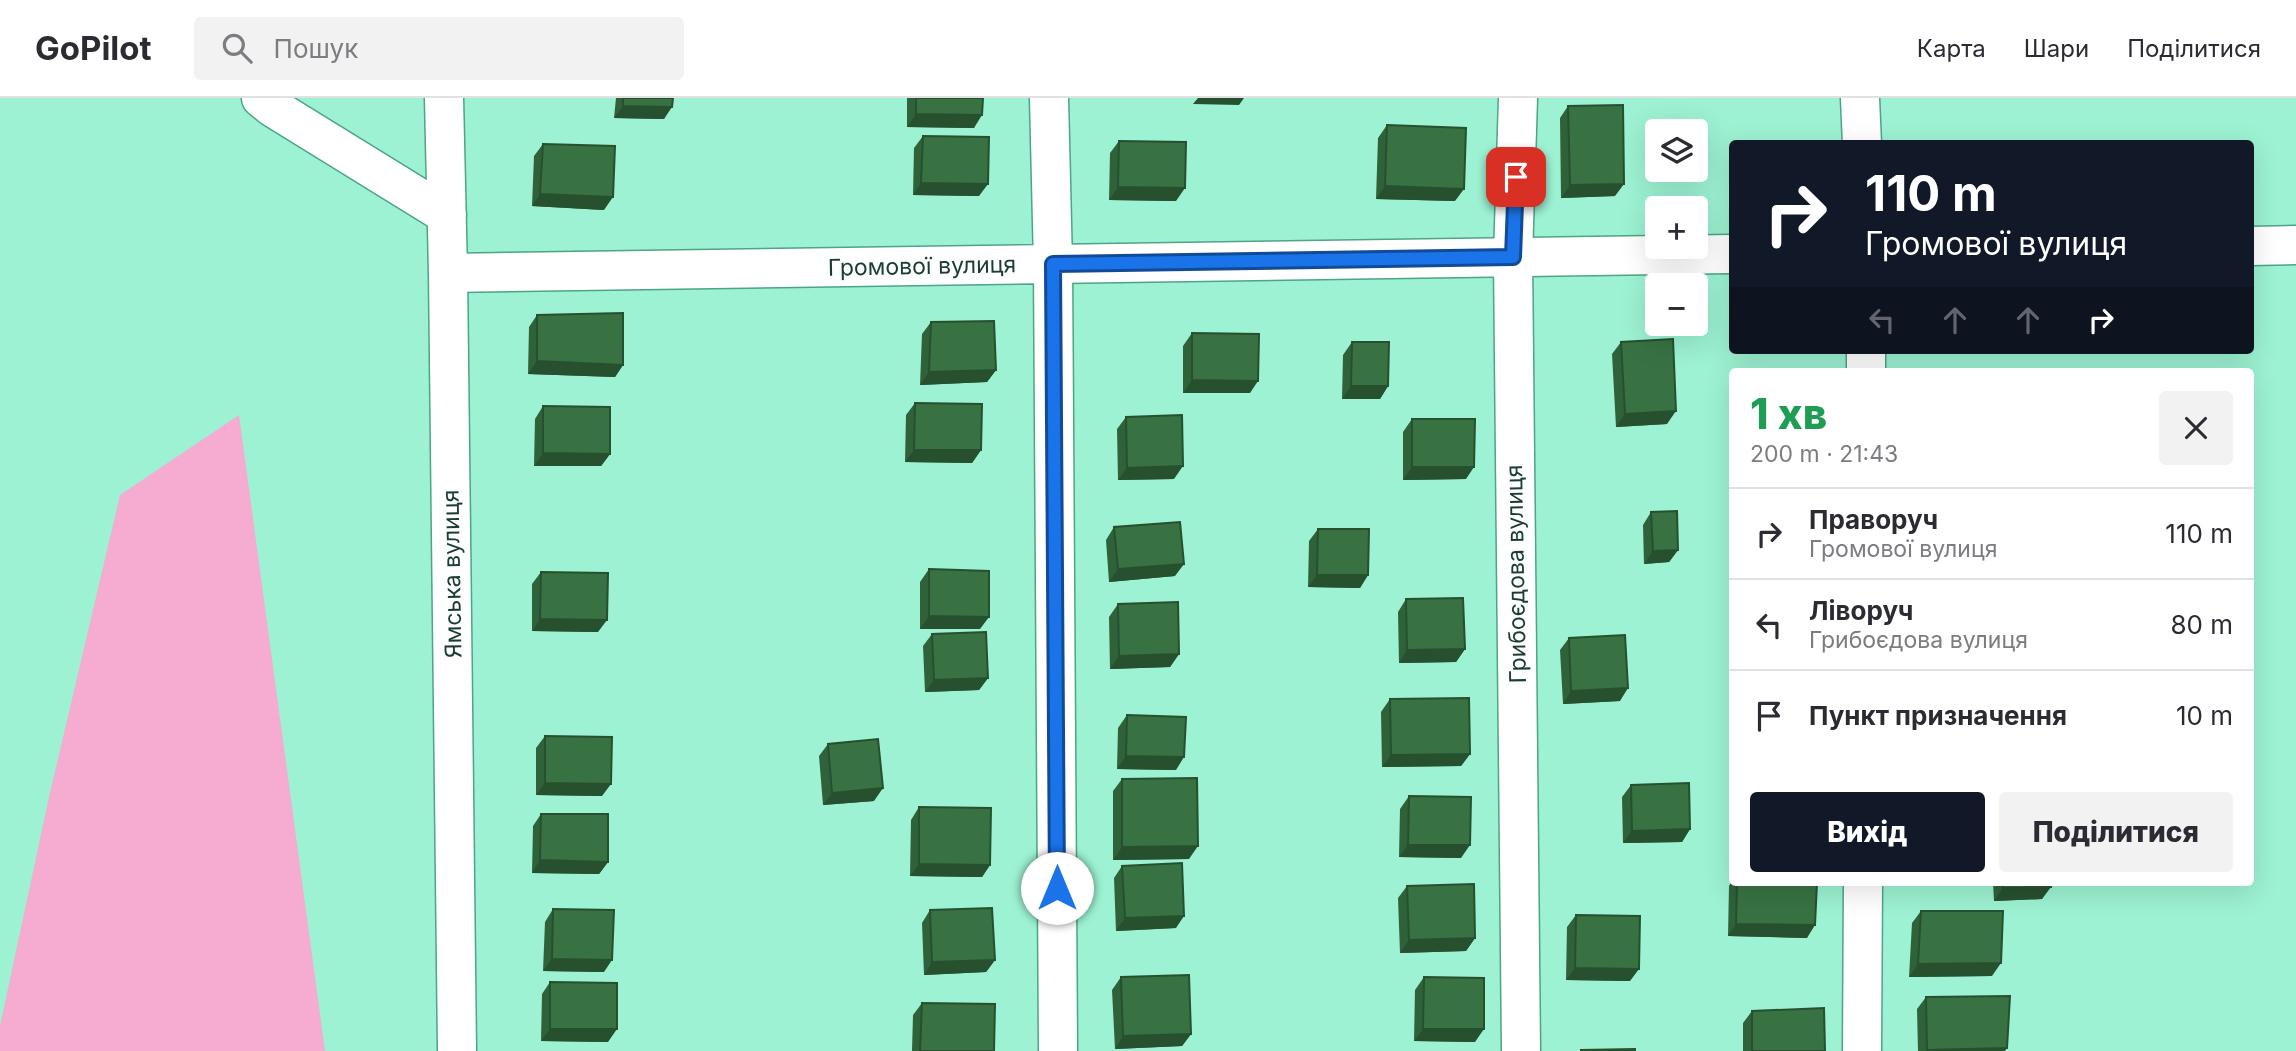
<!DOCTYPE html>
<html lang="uk">
<meta charset="utf-8">
<style>
:root{--surface:#fff;--page:#f2f2f3;--text:#2b2b33;--muted:#7c7c81;--line:#e1e1e2;--accent:#111827}
body{margin:0;font-family:Inter,sans-serif;background:var(--page);color:var(--text);height:100vh;display:flex;flex-direction:column;font-size:26px;white-space:nowrap}
*{box-sizing:border-box;margin:0}
p{font-size:23px;color:var(--muted)}
.icon{flex:none;width:38px;height:38px;fill:none;stroke:currentColor;stroke-width:2;stroke-linecap:round;stroke-linejoin:round}
.map{position:relative;flex:1;overflow:hidden}
.sheet{position:absolute;left:1729px;top:270px;width:525px;height:518px;display:flex;flex-direction:column;background:var(--surface);border-radius:7px;box-shadow:0 7px 28px #0002}
.sheet>*{flex:none}
.hud{position:absolute;left:1729px;top:42px;width:525px;height:214px;border-radius:7px;box-shadow:0 7px 28px #0002;background:#111827;color:#fff;overflow:hidden}
.buttons{position:absolute;left:1645px;top:21px;display:grid;gap:14px}
.buttons a{display:grid;place-items:center;width:63px;height:63px;border-radius:7px;background:var(--surface);box-shadow:0 7px 28px #0002;font-size:35px}
.pin{position:absolute;display:grid;place-items:center;width:60px;height:60px;color:#fff;margin:-30px;border-radius:14px;box-shadow:0 4px 10px #0006}
.me{position:absolute;width:77px;margin:-38px;rotate:0deg;stroke-linejoin:round;filter:drop-shadow(0 0 5px #0008)}
.turn{display:flex;align-items:center;gap:24px;height:147px;padding:0 21px;font-size:32px}
.turn .icon{width:91px;height:91px;stroke-width:2.5}
.turn b{display:block;font-size:49px;line-height:60px}
.lanes{display:flex;align-items:center;height:66px;padding:0 21px;background:#0003;justify-content:center;gap:35px;direction:ltr}
.lanes .off{opacity:.35}
.round{display:grid;place-items:center;flex:none;width:74px;height:74px;border-radius:7px;background:var(--page)}
.headline{display:flex;align-items:center;justify-content:space-between;height:119px;padding:0 21px}
h1{font-size:42px;font-weight:800;line-height:52px;color:#1e9e55}
.action{display:flex;gap:14px;margin-top:auto;padding:14px 21px}
.action a{flex:1;height:80px;border-radius:7px;background:var(--accent);color:#fff;font-size:28px;font-weight:800;line-height:80px;text-align:center}
.action a+a{background:var(--page);color:var(--text)}
ul{padding:0;list-style:none}
li{display:flex;align-items:center;gap:21px;height:91px;padding:0 21px;border-top:2px solid var(--line)}
li div{flex:1}
li b{display:block;font-size:26px}
li em{font-style:normal}
header{display:flex;align-items:center;gap:42px;box-sizing:border-box;height:98px;padding:0 35px;background:var(--surface);border-bottom:2px solid var(--line)}
header strong{font-size:33px}
nav{display:flex;gap:38px;margin-inline-start:auto;font-size:24px}
.search{width:490px;height:63px;background:var(--page);display:flex;align-items:center;gap:18px;box-sizing:border-box;padding:0 24px;border-radius:7px;color:var(--muted);font-size:26px}
.map>svg:first-child{display:block}
.green{fill:#f5acd0}
.lines{fill:none;stroke-linecap:round;stroke-linejoin:round}
.minor-casing{stroke:#4da486;stroke-width:41}
.minor{stroke:#fff;stroke-width:38}
.wall{fill:#30623a}
.shaded-wall{fill:#27502f}
.building{fill:#387243;stroke:#27502f;stroke-width:2}
.route-casing{stroke:#114b97;stroke-width:18}
.route{stroke:#1a73e8;stroke-width:12}
.labels{text-anchor:middle;stroke-width:7;stroke-linejoin:round;paint-order:stroke}
.street-label{font-size:23px;fill:#193d30;stroke:#fefefe}
</style>
<header>
<strong>GoPilot</strong>
<div class="search"><svg class="icon" aria-label="search" viewBox="0 0 24 24"><circle cx="10" cy="10" r="6"/><path d="M15 15l6 6"/></svg>Пошук</div>
<nav><a>Карта</a><a>Шари</a><a>Поділитися</a></nav>
</header>
<div class="map">
<svg width="2296" height="953" viewBox="0 0 2296 953">
<rect width="100%" height="100%" fill="#9cf2d2"/>
<path class="green" d="M239 317 325 953H0V928L49 699 120 397Z"/>
<g class="lines">
<defs>
<path id="minor" d="M261 0 272 9 447 117
M444 0 448 175 457 953
M1049 0 1053 166 1058 953
M1518 0 1513 159 1521 953
M1860 0 1862 46
M2250 148 2296 147
M448 175 1732 156
M1866 273V252
M1862 953 1863 784"/>
</defs>
<use href="#minor" class="minor-casing"/>
<use href="#minor" class="minor"/>
</g>
<path class="wall" d="M616 0H673L664 21 614 20Z
M907 0H983L974 30 907 29Z
M1568 8 1615 98 1561 100 1560 20Z
M1387 27 1455 103 1376 101 1378 40Z
M923 38 979 98 913 97 914 50Z
M1119 43 1176 103 1109 102 1110 55Z
M543 46 604 112 532 108 534 58Z
M537 217 623 267 615 279 528 276 529 229Z
M931 224 996 272 987 284 920 287 922 236Z
M1192 235 1250 295H1183V248Z
M1352 244 1388 288 1380 301H1342L1343 257Z
M1621 244 1667 326 1616 329 1612 256Z
M915 305 981 352 972 365 905 364 906 317Z
M543 308 610 356 601 368H534L535 321Z
M1126 319 1174 381 1118 382 1117 331Z
M1412 321 1466 381 1403 382V334Z
M1651 414 1678 452 1669 464 1644 466 1643 427Z
M1114 429 1175 478 1109 484 1106 442Z
M1318 431 1368 477 1360 490 1308 489 1309 443Z
M929 471 980 531H920V484Z
M541 474 598 534 532 533V486Z
M1406 501 1465 551 1456 564 1399 565 1398 514Z
M1118 506 1179 556 1170 569 1110 571 1109 519Z
M932 536 988 580 979 592 925 594 923 548Z
M1569 540 1620 603 1563 606 1560 552Z
M1390 601 1470 656 1461 668 1382 669 1381 614Z
M1127 617 1176 672 1117 671 1118 630Z
M545 638 602 698 536 697V650Z
M828 646 874 703 823 707 819 658Z
M1122 681 1189 761 1113 762V693Z
M1631 687 1690 731 1682 744 1623 745 1622 699Z
M1409 698 1461 760 1399 759 1400 711Z
M919 709 990 767 982 779 910 778 911 722Z
M541 716 608 764 599 776 532 775 533 728Z
M1122 768 1176 830 1116 833 1114 780Z
M1732 783V784H1817L1807 840 1728 838 1729 788Z
M1993 784H2051L2042 801 1994 803Z
M1407 788 1475 840 1466 853 1400 855 1398 800Z
M553 811 604 874 543 873 545 824Z
M930 812 995 862 986 874 924 877 922 825Z
M1921 813 1992 878 1909 879 1912 825Z
M1576 817 1630 883 1566 882 1567 829Z
M1121 879 1191 936 1182 948 1115 951 1112 892Z
M1424 879 1475 944 1414 943 1415 892Z
M550 884 608 944 541 943 542 896Z
M1926 899 2005 953H1918L1917 911Z
M922 905 994 953H912L913 917Z
M1752 913 1825 953H1743V925Z"/>
<path class="shaded-wall" d="M1198 0H1244L1239 7 1193 6Z
M623 8 672 9 664 21 614 20Z
M916 16 982 17 974 30 907 29Z
M921 85 988 86 979 98 913 97Z
M1624 86 1615 98 1561 100 1570 87Z
M1385 88 1464 91 1455 103 1376 101Z
M1118 89 1185 90 1176 103 1109 102Z
M540 96 613 99 604 112 532 108Z
M537 263 623 267 615 279 528 276Z
M996 272 987 284 920 287 929 274Z
M1192 282 1258 283 1250 295H1183Z
M1351 288H1388L1380 301H1342Z
M1676 313 1667 326 1616 329 1625 316Z
M914 352H981L972 365 905 364Z
M543 355 610 356 601 368H534Z
M1183 368 1174 381 1118 382 1127 370Z
M1412 369H1474L1466 381 1403 382Z
M1678 452 1669 464 1644 466 1653 453Z
M1184 466 1175 478 1109 484 1118 471Z
M1317 477H1368L1360 490 1308 489Z
M929 518 989 519 980 531H920Z
M540 521 607 522 598 534 532 533Z
M1465 551 1456 564 1399 565 1407 552Z
M1179 556 1170 569 1110 571 1119 558Z
M988 580 979 592 925 594 934 582Z
M1628 590 1620 603 1563 606 1571 593Z
M1470 656 1461 668 1382 669 1391 657Z
M1126 658 1184 659 1176 672 1117 671Z
M545 685 611 686 602 698 536 697Z
M883 690 874 703 823 707 832 695Z
M1690 731 1682 744 1623 745 1632 733Z
M1408 747H1470L1461 760 1399 759Z
M1198 748 1189 761 1113 762 1122 749Z
M540 762 608 764 599 776 532 775Z
M919 766 990 767 982 779 910 778Z
M2051 789 2042 801 1994 803 2003 790Z
M1184 818 1176 830 1116 833 1125 820Z
M1736 826 1815 827 1807 840 1728 838Z
M1475 840 1466 853 1400 855 1409 842Z
M552 861 612 862 604 874 543 873Z
M995 862 986 874 924 877 932 864Z
M2001 865 1992 878 1909 879 1918 866Z
M1575 870 1639 871 1630 883 1566 882Z
M550 931H617L608 944 541 943Z
M1423 931H1484L1475 944 1414 943Z
M1191 936 1182 948 1115 951 1123 938Z
M2007 950 2005 953H1927V952Z"/>
<path class="building" d="M623 0H673L672 9 623 8Z
M916 0H983L982 17 916 16Z
M1623 7 1624 86 1570 87 1568 8Z
M1387 27 1466 30 1464 91 1385 88Z
M923 38 989 39 988 86 921 85Z
M1119 43 1186 44 1185 90 1118 89Z
M543 46 615 48 613 99 540 96Z
M623 215V267L537 263V217Z
M994 223 996 272 929 274 931 224Z
M1192 235 1259 236 1258 283 1192 282Z
M1673 241 1676 313 1625 316 1621 244Z
M1352 244H1389L1388 288H1351Z
M915 305 982 306 981 352H914Z
M543 308 610 309V356L543 355Z
M1182 317 1183 368 1127 370 1126 319Z
M1412 321H1475L1474 369H1412Z
M1677 413 1678 452 1653 453 1651 414Z
M1180 424 1184 466 1118 471 1114 429Z
M1318 431H1369L1368 477H1317Z
M929 471 989 473V519L929 518Z
M541 474 608 475 607 522 540 521Z
M1463 500 1465 551 1407 552 1406 501Z
M1178 504 1179 556 1119 558 1118 506Z
M986 534 988 580 934 582 932 536Z
M1625 537 1628 590 1571 593 1569 540Z
M1469 600 1470 656 1391 657 1390 601Z
M1127 617 1186 619 1184 659 1126 658Z
M545 638 612 639 611 686 545 685Z
M878 641 883 690 832 695 828 646Z
M1197 680 1198 748 1122 749V681Z
M1689 685 1690 731 1632 733 1631 687Z
M1409 698 1471 699 1470 747H1408Z
M919 709 991 710 990 767 919 766Z
M541 716H608V764L540 762Z
M1182 765 1184 818 1125 820 1122 768Z
M1737 784H1817L1815 827 1736 826Z
M2003 784H2051V789L2003 790Z
M1474 786 1475 840 1409 842 1407 788Z
M992 810 995 862 932 864 930 812Z
M553 811 614 812 612 862 552 861Z
M1921 813H2003L2001 865 1918 866Z
M1576 817 1640 818 1639 871 1575 870Z
M1189 877 1191 936 1123 938 1121 879Z
M1424 879 1484 880V931H1423Z
M550 884 617 885V931H550Z
M2010 898 2007 950 1927 952 1926 899Z
M922 905 995 906 994 953H920Z
M1824 910 1825 953H1752V913Z
M1635 951V953H1581V952Z"/>
<g class="lines">
<defs>
<path id="route" d="M1057 790 1053 166 1513 159 1516 79"/>
</defs>
<use href="#route" class="route-casing"/>
<use href="#route" class="route"/>
</g>
<g class="labels">
<g class="street-label">
<text transform="translate(922 168) rotate(-1)" y="8">Громової вулиця</text>
<text transform="translate(452 476) rotate(-91)" y="8">Ямська вулиця</text>
<text transform="translate(1516 476) rotate(-91)" y="8">Грибоєдова вулиця</text>
</g>
</g>
</svg>
<div class="buttons">
<a><svg class="icon" aria-label="layers" viewBox="0 0 24 24"><path d="M12 4l9 5-9 5-9-5zM3 14l9 5 9-5"/></svg></a>
<a>+</a>
<a>−</a>
</div>
<div class="pin" style="left:1516px;top:79px;background:#d93025"><svg class="icon" aria-label="arrive" viewBox="0 0 24 24"><path d="M6 21V4h12l-3 4 3 4H6"/></svg></div>
<svg class="me" style="left:1057px;top:790px" viewBox="-20 -20 40 40"><circle r="19" fill="#fff"/><path d="M0-13L10 11 0 6-10 11z" fill="#1a73e8"/></svg>
<div class="hud">
<div class="turn"><svg class="icon" aria-label="right" viewBox="0 0 24 24"><path d="M7 20v-9h11M14 6l5 5-5 5"/></svg><div><b>110 m</b>Громової вулиця</div></div>
<div class="lanes"><svg class="icon off" aria-label="left" viewBox="0 0 24 24"><path d="M17 20v-9H6M10 6l-5 5 5 5"/></svg><svg class="icon off" aria-label="ahead" viewBox="0 0 24 24"><path d="M12 20V5M6 11l6-6 6 6"/></svg><svg class="icon off" aria-label="ahead" viewBox="0 0 24 24"><path d="M12 20V5M6 11l6-6 6 6"/></svg><svg class="icon" aria-label="right" viewBox="0 0 24 24"><path d="M7 20v-9h11M14 6l5 5-5 5"/></svg></div>
</div>
<section class="sheet">
<div class="headline"><div><h1>1 хв</h1><p>200 m · 21:43</p></div><a class="round"><svg class="icon" aria-label="close" viewBox="0 0 24 24"><path d="M6 6l12 12M18 6L6 18"/></svg></a></div>
<ul>
<li><svg class="icon" aria-label="right" viewBox="0 0 24 24"><path d="M7 20v-9h11M14 6l5 5-5 5"/></svg><div><b>Праворуч</b><p>Громової вулиця</p></div><em>110 m</em></li>
<li><svg class="icon" aria-label="left" viewBox="0 0 24 24"><path d="M17 20v-9H6M10 6l-5 5 5 5"/></svg><div><b>Ліворуч</b><p>Грибоєдова вулиця</p></div><em>80 m</em></li>
<li><svg class="icon" aria-label="arrive" viewBox="0 0 24 24"><path d="M6 21V4h12l-3 4 3 4H6"/></svg><div><b>Пункт призначення</b></div><em>10 m</em></li>
</ul>
<div class="action"><a>Вихід</a><a>Поділитися</a></div>
</section>
</div>
